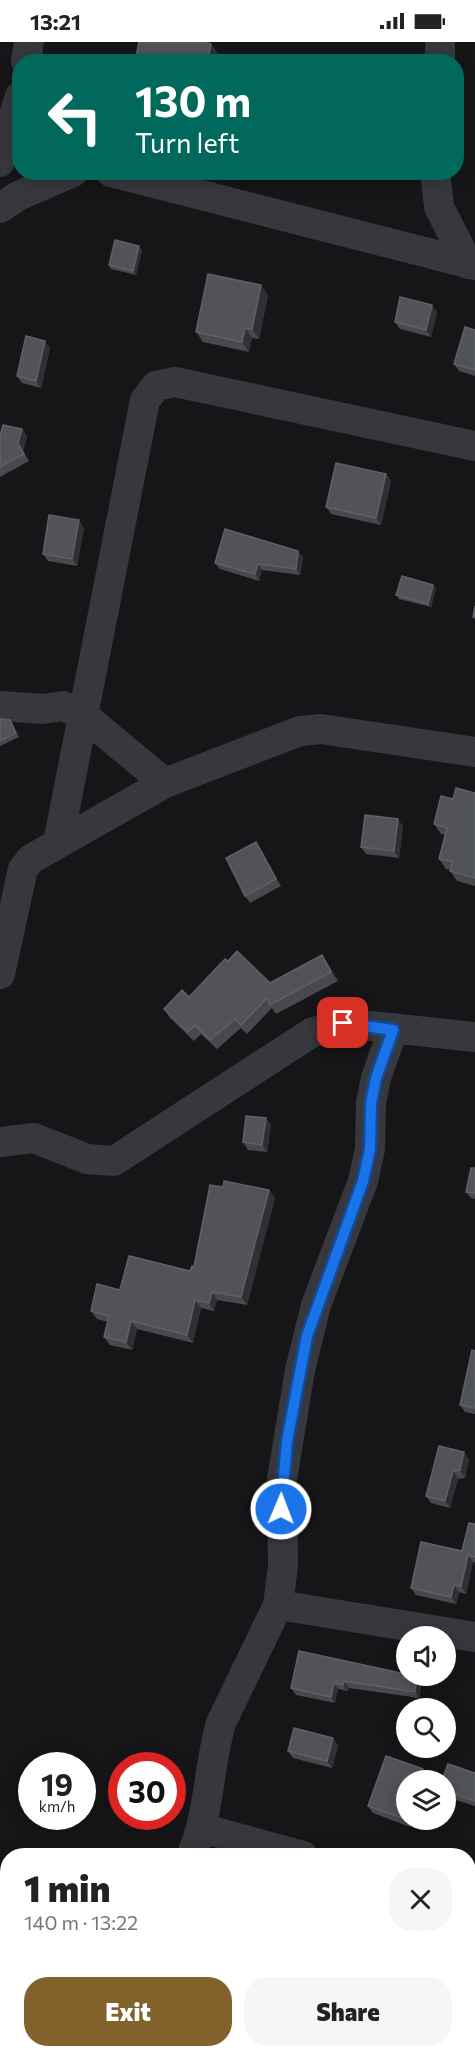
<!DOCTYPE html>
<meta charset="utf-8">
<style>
:root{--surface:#fff;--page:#f6f6f6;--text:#222;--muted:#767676;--accent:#80622a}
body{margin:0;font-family:Commissioner,sans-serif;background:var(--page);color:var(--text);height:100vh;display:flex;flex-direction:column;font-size:22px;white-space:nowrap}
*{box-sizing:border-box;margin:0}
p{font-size:20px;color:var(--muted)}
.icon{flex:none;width:33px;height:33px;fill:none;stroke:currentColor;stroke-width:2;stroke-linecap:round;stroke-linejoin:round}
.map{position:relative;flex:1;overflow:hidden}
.sheet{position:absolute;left:0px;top:1806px;width:476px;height:210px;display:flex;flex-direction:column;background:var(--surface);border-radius:24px 24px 0 0;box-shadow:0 3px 15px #0003}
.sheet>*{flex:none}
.top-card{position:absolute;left:12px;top:12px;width:452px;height:126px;border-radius:24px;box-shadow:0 3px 15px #0003;background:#00695c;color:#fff;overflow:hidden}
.controls{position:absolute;left:396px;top:1584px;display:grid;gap:12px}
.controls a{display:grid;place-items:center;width:60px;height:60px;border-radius:50%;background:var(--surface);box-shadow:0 3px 15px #0003;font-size:30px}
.speed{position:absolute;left:18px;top:1710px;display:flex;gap:12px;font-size:30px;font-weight:700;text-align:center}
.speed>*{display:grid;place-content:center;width:78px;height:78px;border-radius:50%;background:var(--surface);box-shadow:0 3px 15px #0003;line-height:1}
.speed small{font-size:15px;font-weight:400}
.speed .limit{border:9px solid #d22;background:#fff;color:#111}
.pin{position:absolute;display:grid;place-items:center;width:51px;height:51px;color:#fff;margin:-26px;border-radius:12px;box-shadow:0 3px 9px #0006}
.me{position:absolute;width:66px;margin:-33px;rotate:1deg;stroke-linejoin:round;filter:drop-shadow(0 0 4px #0008)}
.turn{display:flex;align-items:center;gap:21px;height:126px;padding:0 24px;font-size:27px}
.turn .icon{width:78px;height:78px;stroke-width:2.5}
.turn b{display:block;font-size:42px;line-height:51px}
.round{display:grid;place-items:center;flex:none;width:63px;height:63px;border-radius:24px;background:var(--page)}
.overview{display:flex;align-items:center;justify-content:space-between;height:102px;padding:0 24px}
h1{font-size:36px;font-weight:800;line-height:45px}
.button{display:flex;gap:12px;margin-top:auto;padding:12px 24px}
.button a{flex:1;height:69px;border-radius:24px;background:var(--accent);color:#fff;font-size:24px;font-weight:800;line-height:69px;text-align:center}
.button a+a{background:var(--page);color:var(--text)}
.status{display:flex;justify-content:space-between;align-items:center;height:42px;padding:0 30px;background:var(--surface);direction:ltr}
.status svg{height:16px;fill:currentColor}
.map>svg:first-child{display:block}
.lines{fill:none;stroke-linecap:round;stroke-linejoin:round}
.minor{stroke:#37383d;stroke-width:30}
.wall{fill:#47494d}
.shaded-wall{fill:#2f3033}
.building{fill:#525359;stroke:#5f6168;stroke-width:1.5}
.route-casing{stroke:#114b97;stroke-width:15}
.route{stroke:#1a73e8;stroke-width:10}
</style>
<div class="status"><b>13:21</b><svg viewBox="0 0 49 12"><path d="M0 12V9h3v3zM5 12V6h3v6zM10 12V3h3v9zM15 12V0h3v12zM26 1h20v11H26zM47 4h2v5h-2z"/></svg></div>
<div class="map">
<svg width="475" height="2016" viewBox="0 0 475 2016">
<rect width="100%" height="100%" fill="#161618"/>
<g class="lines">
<path class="minor" d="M440 0V20
M26 20 29 0
M0 120 20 54
M111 130 475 223
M435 130 439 165 468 222
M0 166 18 154 73 130
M0 664 43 667 63 664 83 673 165 741
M58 801 145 358 156 344 175 340 475 404
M0 932 23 827 31 817 165 741 300 689 321 687 475 710
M0 1100 34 1096 87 1117 114 1119 311 991 343 981 475 995
M278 1563 475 1595
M201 1786 303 1814
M191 1814C210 1772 208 1725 221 1681L278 1563 283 1524 282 1437 300 1328 316 1263 363 1139 370 1107 371 1061 376 1036 393 988
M468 1861H475
M0 1862 8 1861
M130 2016 131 2008
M418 2016 420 2008"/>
</g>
<path class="wall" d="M142 208 136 233 111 227 109 223Z
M268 253 259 297 252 296 249 310 203 300 196 290Z
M432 263 437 270 431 295 400 287 395 280Z
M475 288V334L459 329 454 322Z
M50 306 41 346 22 341 17 334Z
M22 387 27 395 23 409 29 419 0 435V394Z
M386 432 391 439 381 483 331 472 326 465Z
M84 486 77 524 48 519 43 512Z
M303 515 300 533 262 528 259 539 220 527 215 521Z
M436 546 431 565 399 557 396 553Z
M0 677 10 678 19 695 0 704Z
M475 751V844L457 839 450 829 451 828 446 827 439 817 445 793 441 792 434 782 453 757Z
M403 784 399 816 366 812 361 805Z
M256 800 261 807 281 844 250 861 245 854Z
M322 913 328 922 338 939 276 972 272 966 247 992 241 986 217 1007 201 992 194 999 170 976 164 967 189 955 228 919 270 941Z
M266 1076 271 1083 267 1110 248 1108 243 1100Z
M475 1126V1157L471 1156 466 1150Z
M223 1145 269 1148 275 1156 247 1263 217 1258 214 1269 201 1266 193 1301 137 1287 132 1308 110 1303 104 1295 108 1280 97 1277 91 1269 120 1248 190 1229 194 1225Z
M475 1309V1372L465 1370 460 1363Z
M439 1404 469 1417 465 1436 458 1437 450 1466 431 1461 426 1454Z
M475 1482V1521L473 1520 466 1552 459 1550 456 1562 416 1553 411 1546 462 1509Z
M299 1609 422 1640 419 1656 349 1646 348 1649 338 1647 335 1661 296 1653 291 1646Z
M333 1696 338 1704 332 1726 293 1716 288 1709Z
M475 1731V1764L446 1755V1738Z
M428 1734 410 1785 373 1771 368 1764Z
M265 2008H286L283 2015Z"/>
<path class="shaded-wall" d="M211 2 218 11 216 20H207Z
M139 204 142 208 136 233 133 229Z
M261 243 268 253 259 297 252 287Z
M432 263 437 270 431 295 426 288Z
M245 286 252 296 249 310 242 300Z
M45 299 50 306 41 346 36 339Z
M22 387 27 395 23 409 29 419 18 401Z
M386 432 391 439 381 483 376 476Z
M79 478 84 486 77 524 72 517Z
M298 509 303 515 300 533 296 527Z
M258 522 262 528 259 539 255 532Z
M433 543 436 546 431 565 428 562Z
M398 777 403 784 399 816 394 809Z
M256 800 261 807 281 844 276 837Z
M322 913 328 922 338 939 331 930Z
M266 1076 271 1083 267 1110 262 1103Z
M269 1148 275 1156 247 1263 241 1255Z
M212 1250 217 1258 214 1269 209 1261Z
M195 1258 201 1266 193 1301 187 1293Z
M131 1279 137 1287 132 1308 126 1300Z
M464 1410 469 1417 465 1436 460 1428Z
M453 1429 458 1437 450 1466 445 1459Z
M468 1513 473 1520 466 1552 461 1544Z
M454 1543 459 1550 456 1562 451 1555Z
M417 1634 422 1640 419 1656 415 1650Z
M344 1639 349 1646 348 1649 343 1643Z
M334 1641 338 1647 335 1661 331 1655Z
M333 1696 338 1704 332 1726 327 1719Z
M423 1727 428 1734 427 1738H419Z
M406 1773V1778H412L410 1785 405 1777Z
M39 2008H46L44 2016H38Z
M282 2008H286L283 2015 281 2011Z"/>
<path class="building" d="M139 0H205L211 2 207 20H141L136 15Z
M115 198 139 204 133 229 109 223Z
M208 232 261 243 252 287 245 286 242 300 196 290Z
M400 255 432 263 426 288 395 280Z
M465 285 475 288V328L454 322Z
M26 294 45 299 36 339 17 334Z
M3 383 22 387 18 401 24 412 0 425V394Z
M336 421 386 432 376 476 326 465Z
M49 473 79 478 72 517 43 512Z
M225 487 298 509 296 527 258 522 255 532 215 521Z
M402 534 433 543 428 562 396 553Z
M475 564V576L473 575Z
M0 677 10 678 16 691 0 699Z
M456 746 475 751V836L450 829 453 820 439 817 447 786 434 782 441 754 453 757Z
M365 773 398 777 394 809 361 805Z
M256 800 276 837 245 854 226 816Z
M237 909 270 941 322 913 331 930 270 963 267 956 241 983 235 977 210 998 195 983 188 990 164 967 182 948 189 955 225 917 228 919Z
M246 1074 266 1076 262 1103 243 1100Z
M471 1126H475V1151L466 1150Z
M224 1139 269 1148 241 1255 212 1250 209 1261 195 1258 187 1293 131 1279 126 1300 104 1295 109 1274 91 1269 97 1242 120 1248 129 1214 190 1229 192 1224 194 1225 210 1143 223 1145Z
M472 1308 475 1309V1366L460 1363Z
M439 1404 464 1410 460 1428 453 1429 445 1459 426 1454Z
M469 1481 475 1482V1515L468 1513 461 1544 454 1543 451 1555 411 1546 421 1500 462 1509Z
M299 1609 406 1632V1634H417L415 1650 344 1639 343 1643 334 1641 331 1655 291 1646Z
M294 1686 333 1696 327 1719 288 1709Z
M386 1714 423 1727 419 1738H406V1773L405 1777 368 1764Z
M448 1722 475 1731V1759L446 1749V1738H442Z
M0 1981 8 1983V2008H39L38 2016H0Z
M472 1989 475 1990V2016H465L467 2008H468V2004Z"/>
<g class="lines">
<defs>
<path id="route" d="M281 1467 287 1399 307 1294 363 1139 370 1107 371 1061 376 1036 393 988 343 981"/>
</defs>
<use href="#route" class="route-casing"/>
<use href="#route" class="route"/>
</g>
</svg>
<div class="controls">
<a><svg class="icon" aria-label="sound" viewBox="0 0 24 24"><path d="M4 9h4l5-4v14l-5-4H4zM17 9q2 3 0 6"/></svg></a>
<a><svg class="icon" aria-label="search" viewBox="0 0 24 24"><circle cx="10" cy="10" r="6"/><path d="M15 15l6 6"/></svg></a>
<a><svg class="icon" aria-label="layers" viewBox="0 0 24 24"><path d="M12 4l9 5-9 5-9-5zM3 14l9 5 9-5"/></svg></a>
</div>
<div class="speed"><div>19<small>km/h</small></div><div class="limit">30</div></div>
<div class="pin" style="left:343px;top:981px;background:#d93025"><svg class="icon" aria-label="arrive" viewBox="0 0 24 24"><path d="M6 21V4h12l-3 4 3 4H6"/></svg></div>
<svg class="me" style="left:281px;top:1467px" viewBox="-20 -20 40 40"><circle r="17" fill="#1a73e8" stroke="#fff" stroke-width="3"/><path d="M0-11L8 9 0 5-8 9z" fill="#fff"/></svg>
<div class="top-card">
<div class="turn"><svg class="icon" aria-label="left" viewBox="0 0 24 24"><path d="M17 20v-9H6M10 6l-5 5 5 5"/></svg><div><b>130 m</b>Turn left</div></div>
</div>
<section class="sheet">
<div class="overview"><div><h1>1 min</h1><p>140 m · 13:22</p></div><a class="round"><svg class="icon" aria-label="close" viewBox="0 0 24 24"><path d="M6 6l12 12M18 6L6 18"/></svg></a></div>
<div class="button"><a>Exit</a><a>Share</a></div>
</section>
</div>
